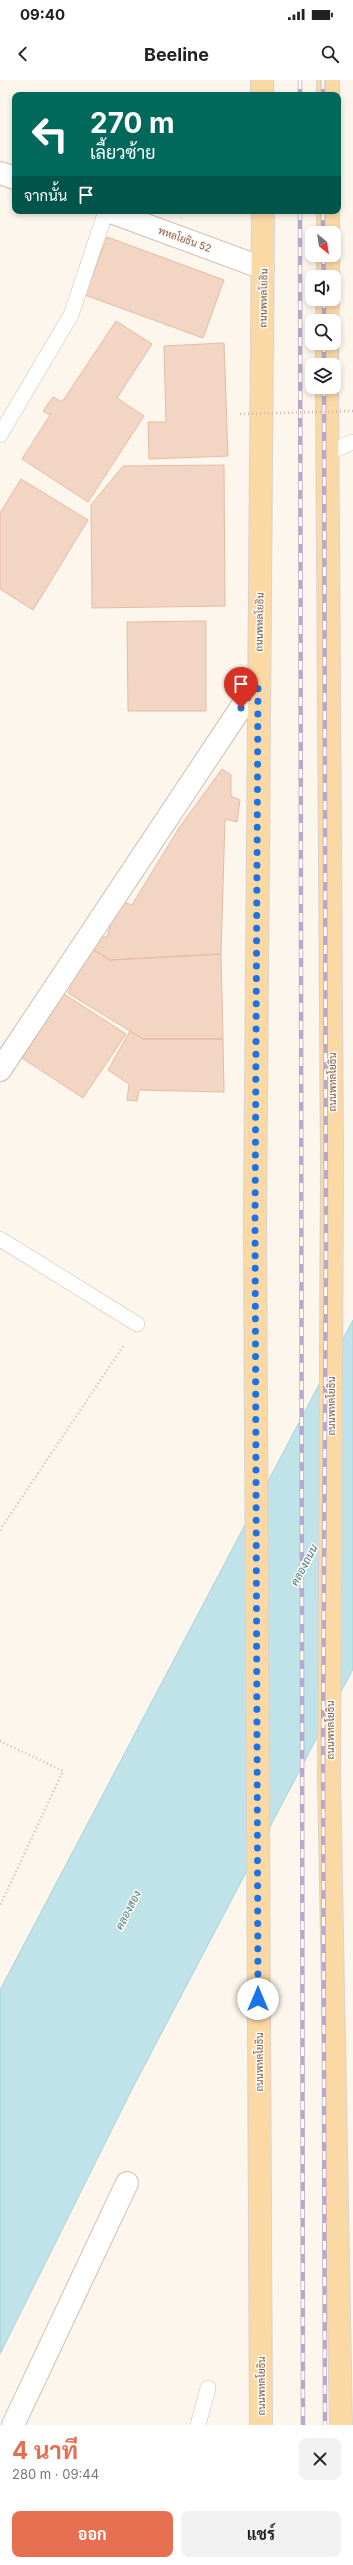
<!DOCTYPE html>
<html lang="th">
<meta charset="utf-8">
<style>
:root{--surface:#fff;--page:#f2f2f2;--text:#202124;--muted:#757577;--accent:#e76f51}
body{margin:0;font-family:Inter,Sarabun,sans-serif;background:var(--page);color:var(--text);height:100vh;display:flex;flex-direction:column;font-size:15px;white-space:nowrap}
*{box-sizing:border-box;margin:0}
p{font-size:13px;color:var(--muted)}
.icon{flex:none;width:22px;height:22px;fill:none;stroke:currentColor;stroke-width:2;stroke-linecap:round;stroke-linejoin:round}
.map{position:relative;height:2345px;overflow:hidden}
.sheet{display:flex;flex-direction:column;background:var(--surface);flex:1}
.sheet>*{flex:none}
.banner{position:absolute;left:12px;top:12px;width:329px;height:122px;border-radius:8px;box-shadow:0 2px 6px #0003;background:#00695c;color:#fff;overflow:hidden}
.needle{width:26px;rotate:150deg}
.controls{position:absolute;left:305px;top:146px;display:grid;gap:8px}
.controls a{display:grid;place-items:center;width:36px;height:36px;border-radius:8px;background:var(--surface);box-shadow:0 2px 6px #0003;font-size:20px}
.pin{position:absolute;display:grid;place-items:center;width:34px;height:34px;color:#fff;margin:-41px -17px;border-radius:50% 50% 50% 0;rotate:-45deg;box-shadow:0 0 4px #0007}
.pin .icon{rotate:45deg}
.me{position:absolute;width:44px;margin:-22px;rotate:0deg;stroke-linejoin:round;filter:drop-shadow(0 0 3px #0008)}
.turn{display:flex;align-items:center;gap:14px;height:84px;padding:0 12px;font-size:18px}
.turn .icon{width:52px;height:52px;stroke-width:2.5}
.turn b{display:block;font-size:28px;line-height:34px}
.then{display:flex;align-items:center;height:38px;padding:0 12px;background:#0003;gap:8px;font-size:15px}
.round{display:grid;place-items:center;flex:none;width:42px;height:42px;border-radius:8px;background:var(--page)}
.head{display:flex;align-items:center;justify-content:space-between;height:68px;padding:0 12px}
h1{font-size:24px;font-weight:700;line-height:30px;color:var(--accent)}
.cta{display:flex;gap:8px;margin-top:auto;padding:8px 12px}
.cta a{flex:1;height:46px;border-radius:8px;background:var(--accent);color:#fff;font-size:16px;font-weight:700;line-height:46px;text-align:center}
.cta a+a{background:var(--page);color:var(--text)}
.status{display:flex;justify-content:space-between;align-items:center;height:28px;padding:0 20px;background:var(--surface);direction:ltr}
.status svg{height:11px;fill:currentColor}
header{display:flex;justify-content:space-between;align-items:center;height:52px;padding:0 12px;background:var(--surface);font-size:18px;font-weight:700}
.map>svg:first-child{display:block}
.water{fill:#bfe3e8;stroke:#a5d3da}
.building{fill:#f3d5c3;stroke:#e6bba3}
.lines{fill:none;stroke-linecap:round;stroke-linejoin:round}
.lane-casing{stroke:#d1beb0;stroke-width:16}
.street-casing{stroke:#d1beb0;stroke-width:24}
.primary-casing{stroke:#dad1cd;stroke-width:24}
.path{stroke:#d9b8a5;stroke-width:2.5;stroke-dasharray:1 3;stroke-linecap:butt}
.lane{stroke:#fff;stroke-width:15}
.street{stroke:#fff;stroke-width:22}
.primary{stroke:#fbd9a5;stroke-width:22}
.rail-casing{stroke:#b9a8c9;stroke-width:4.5}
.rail{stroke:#fffaf3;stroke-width:3;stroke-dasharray:9;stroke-linecap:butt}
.path-bridge{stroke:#d9b8a5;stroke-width:2.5;stroke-dasharray:1 3;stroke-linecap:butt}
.route{stroke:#1a73e8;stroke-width:7;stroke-dasharray:0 12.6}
.labels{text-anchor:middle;stroke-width:3;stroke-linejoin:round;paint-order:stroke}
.street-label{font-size:10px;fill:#7a5c4d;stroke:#fffaf3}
.water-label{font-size:11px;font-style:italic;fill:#437c86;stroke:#fffaf3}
</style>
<div class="status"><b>09:40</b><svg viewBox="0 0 49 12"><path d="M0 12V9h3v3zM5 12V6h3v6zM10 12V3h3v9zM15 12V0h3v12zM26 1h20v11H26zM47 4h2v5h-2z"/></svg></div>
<header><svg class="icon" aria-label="back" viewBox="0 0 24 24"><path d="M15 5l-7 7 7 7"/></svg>Beeline<svg class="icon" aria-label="search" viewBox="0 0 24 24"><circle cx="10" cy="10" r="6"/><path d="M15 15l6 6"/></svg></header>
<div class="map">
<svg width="353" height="2345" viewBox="0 0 353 2345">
<rect width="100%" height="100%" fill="#fdf6ec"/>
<path class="water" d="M353 1240V1589L132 2009 0 2274V1910Z"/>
<path class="building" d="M107 157 224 200 203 258 85 215Z
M116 241 152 264 117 318 144 336 88 422 22 379 50 335 43 331 53 317 62 322Z
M224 263 228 376 149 379 148 342H166L164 266Z
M224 385 225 526 92 528 91 425 123 386Z
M21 399 88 440 33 530 0 509V433Z
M206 541V631H128L127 542Z
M222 689 231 695V716L240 720 237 742 225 739 221 874 110 880 94 870 100 857H107L118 820 132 825 179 748Z
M90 868 110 880 221 874 223 959H143L68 913 71 907 65 905Z
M64 914 126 954 83 1018 22 978Z
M130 951 143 959H223L224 1012 139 1010 137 1021 127 1020 129 1004 108 990Z"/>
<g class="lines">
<defs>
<path id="lane" d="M0 355 71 235 106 131
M327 373 353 362
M0 1159 137 1244
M198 2345 208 2308"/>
<path id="street" d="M0 93 15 98
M108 131 263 188
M0 990 258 602
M13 2345 127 2103"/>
<path id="primary" d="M262 0V15
M328 15V0
M328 153V131
M328 197V175
M327 241 328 219
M327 285V263
M327 307 332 1086 329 1697 341 2345
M261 2345 255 1143 263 131"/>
</defs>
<use href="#lane" class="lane-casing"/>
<use href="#street" class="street-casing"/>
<use href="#primary" class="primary-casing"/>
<path class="path" d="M0 1450 124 1265
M0 1661 63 1691 0 1826"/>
<use href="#lane" class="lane"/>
<use href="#street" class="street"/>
<use href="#primary" class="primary"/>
<defs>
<path id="rail" d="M300 0V15
M323 0V15
M300 131 303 2345
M323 131V153
M323 175 324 197
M324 219V241
M324 263V285
M324 307 326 1168 323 1668 325 2345"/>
</defs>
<use href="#rail" class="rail-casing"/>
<use href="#rail" class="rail"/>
<path class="path-bridge" d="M240 334 353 331"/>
</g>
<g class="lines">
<path class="route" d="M241 628 258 602 255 1143 258 1919"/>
</g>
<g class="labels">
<g class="street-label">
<text transform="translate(185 159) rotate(20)" y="4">พหลโยธิน 52</text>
<text transform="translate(263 218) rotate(-89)" y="4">ถนนพหลโยธิน</text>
<text transform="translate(259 542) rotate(-89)" y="4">ถนนพหลโยธิน</text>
<text transform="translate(332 1002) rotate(-90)" y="4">ถนนพหลโยธิน</text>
<text transform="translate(331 1326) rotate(-90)" y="4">ถนนพหลโยธิน</text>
<text transform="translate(330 1650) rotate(-90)" y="4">ถนนพหลโยธิน</text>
<text transform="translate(259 1982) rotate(-90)" y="4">ถนนพหลโยธิน</text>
<text transform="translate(261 2306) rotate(-90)" y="4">ถนนพหลโยธิน</text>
</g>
<g class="water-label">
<text transform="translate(304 1485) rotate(-62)" y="4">คลองถนน</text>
<text transform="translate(128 1830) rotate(-63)" y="4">คลองสอง</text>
</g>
</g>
</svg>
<div class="controls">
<a><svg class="needle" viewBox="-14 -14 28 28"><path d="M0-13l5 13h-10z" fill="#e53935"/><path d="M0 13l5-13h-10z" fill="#757577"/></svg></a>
<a><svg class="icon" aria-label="sound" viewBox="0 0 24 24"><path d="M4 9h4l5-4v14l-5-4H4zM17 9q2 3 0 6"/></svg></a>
<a><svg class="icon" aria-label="search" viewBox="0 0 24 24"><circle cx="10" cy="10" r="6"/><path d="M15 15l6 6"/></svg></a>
<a><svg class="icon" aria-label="layers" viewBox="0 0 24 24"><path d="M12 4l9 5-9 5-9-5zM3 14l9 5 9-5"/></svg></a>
</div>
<div class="pin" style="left:241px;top:628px;background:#d93025"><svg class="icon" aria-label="arrive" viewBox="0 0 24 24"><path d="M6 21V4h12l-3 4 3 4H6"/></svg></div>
<svg class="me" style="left:258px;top:1919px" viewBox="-20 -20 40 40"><circle r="19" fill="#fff"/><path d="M0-13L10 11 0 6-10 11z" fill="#1a73e8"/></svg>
<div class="banner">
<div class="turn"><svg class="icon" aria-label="left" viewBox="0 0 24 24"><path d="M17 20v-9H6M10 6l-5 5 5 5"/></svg><div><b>270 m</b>เลี้ยวซ้าย</div></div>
<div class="then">จากนั้น<svg class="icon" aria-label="arrive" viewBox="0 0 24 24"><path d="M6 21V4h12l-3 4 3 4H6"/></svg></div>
</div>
</div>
<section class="sheet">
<div class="head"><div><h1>4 นาที</h1><p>280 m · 09:44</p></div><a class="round"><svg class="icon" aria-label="close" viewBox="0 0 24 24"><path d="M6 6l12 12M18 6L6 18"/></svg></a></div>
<div class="cta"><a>ออก</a><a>แชร์</a></div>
</section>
